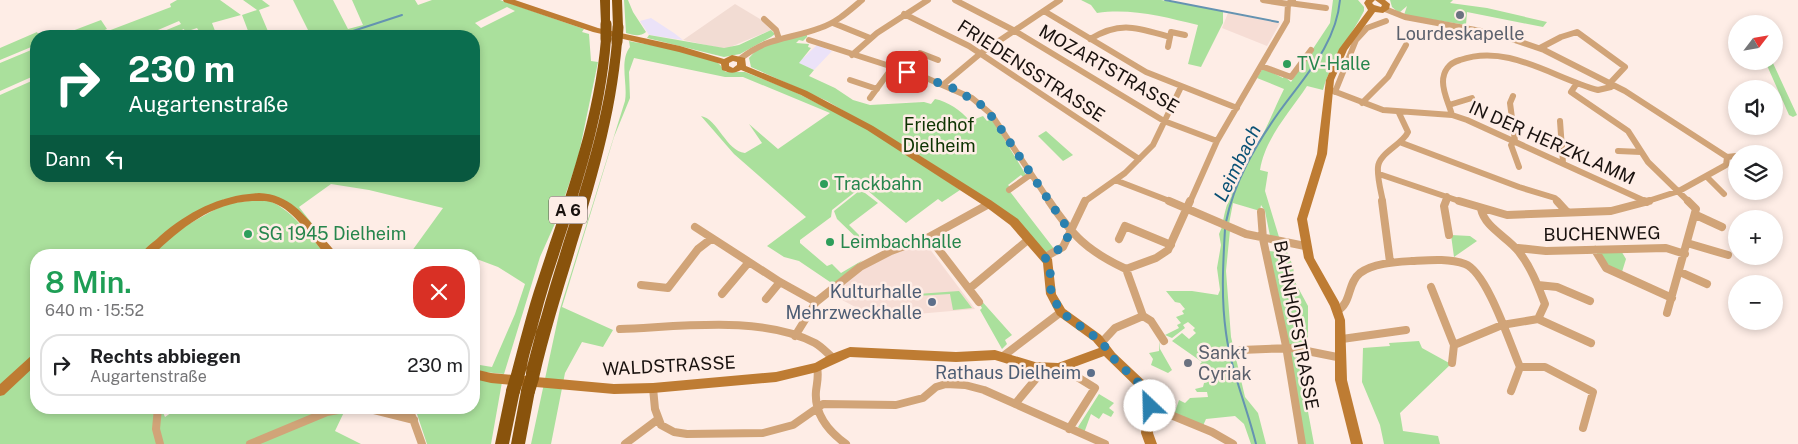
<!DOCTYPE html>
<html lang="de">
<meta charset="utf-8">
<style>
:root{--surface:#fff;--page:#f6f6f6;--text:#202124;--muted:#757577;--line:#e0e0e0}
body{margin:0;font-family:"Public Sans",sans-serif;background:var(--page);color:var(--text);height:100vh;display:flex;flex-direction:column;font-size:19px;white-space:nowrap}
*{box-sizing:border-box;margin:0}
p{font-size:16px;color:var(--muted)}
.icon{flex:none;width:28px;height:28px;fill:none;stroke:currentColor;stroke-width:2;stroke-linecap:round;stroke-linejoin:round}
.map{position:relative;flex:1;overflow:hidden}
.details{position:absolute;left:30px;top:249px;width:450px;height:165px;display:flex;flex-direction:column;background:var(--surface);border-radius:20px;box-shadow:0 2px 8px #0003}
.details>*{flex:none}
.hud{position:absolute;left:30px;top:30px;width:450px;height:152px;border-radius:20px;box-shadow:0 2px 8px #0003;background:#0b6e4f;color:#fff;overflow:hidden}
.needle{width:32px;rotate:59deg}
.tools{position:absolute;left:1728px;top:15px;display:grid;gap:10px}
.tools a{display:grid;place-items:center;width:55px;height:55px;border-radius:50%;background:var(--surface);box-shadow:0 2px 8px #0003;font-size:25px}
.pin{position:absolute;display:grid;place-items:center;width:42px;height:42px;color:#fff;margin:-21px;border-radius:10px;box-shadow:0 2px 8px #0006}
.me{position:absolute;width:55px;margin:-28px;rotate:336deg;stroke-linejoin:round;filter:drop-shadow(0 0 4px #0008)}
.turn{display:flex;align-items:center;gap:18px;height:105px;padding:0 15px;font-size:22px}
.turn .icon{width:65px;height:65px;stroke-width:2.5}
.turn b{display:block;font-size:35px;line-height:42px}
.then{display:flex;align-items:center;height:48px;padding:0 15px;background:#0003;gap:10px;font-size:19px}
.round{display:grid;place-items:center;flex:none;width:52px;height:52px;border-radius:20px;background:var(--page)}
.head{display:flex;align-items:center;justify-content:space-between;height:85px;padding:0 15px}
h1{font-size:30px;font-weight:600;line-height:38px;color:#1e9e55}
ul{padding:0;list-style:none}
li{display:flex;align-items:center;gap:15px;height:62px;margin:0 10px 8px;padding:0 5px;border:2px solid var(--line);border-radius:20px}
li div{flex:1}
li b{display:block;font-size:19px}
li em{font-style:normal}
.map>svg:first-child{display:block}
.built{fill:#f2dcd3}
.industrial{fill:#ebe2f8}
.education{fill:#f6ddd5}
.green{fill:#aae09c;fill-rule:evenodd}
.lines{fill:none;stroke-linecap:round;stroke-linejoin:round}
.stream{stroke:#6593b1;stroke-width:2}
.street-far1{stroke:#d1a478;stroke-width:6}
.street{stroke:#d1a478;stroke-width:8}
.secondary{fill:#be7c33;fill-rule:evenodd}
.highway{fill:#89530c;fill-rule:evenodd}
.highway-bridge-far1{stroke:#89530c;stroke-width:11}
.highway-bridge{stroke:#89530c;stroke-width:14}
.route{stroke:#2a80af;stroke-width:9;stroke-dasharray:0 16.2}
.worship-dot{fill:#6b7280;stroke:#feede6;stroke-width:2}
.leisure-dot{fill:#2e9e5b;stroke:#feede6;stroke-width:2}
.service-dot{fill:#5c6f8a;stroke:#feede6;stroke-width:2}
.labels{text-anchor:middle;stroke-width:5;stroke-linejoin:round;paint-order:stroke}
.shield{fill:#feede6;stroke:#5e5450;stroke-width:1}
.shield-label{font-size:16px;font-weight:bold;fill:#19120f}
.worship-label{font-size:18px;fill:#5b616d;stroke:#feede6}
.leisure-label{font-size:18px;fill:#27864d;stroke:#feede6;text-anchor:start}
.street-label{font-size:18px;fill:#19120f;stroke:#feede6}
.park-label{font-size:18px;fill:#0e3402;stroke:#feede6}
.service-label{font-size:18px;fill:#4e5e75;stroke:#feede6;text-anchor:end}
.water-label{font-size:19px;font-style:italic;fill:#095175;stroke:#feede6}
</style>
<div class="map">
<svg width="1798" height="444" viewBox="0 0 1798 444">
<rect width="100%" height="100%" fill="#feede6"/>
<path class="built" d="M735 4 760 19 771 30 728 48H720L683 40Z"/>
<path class="industrial" d="M651 18 674 33 683 40 649 35 640 21Z
M817 45 832 51 814 70 798 63Z"/>
<path class="education" d="M1228 13 1280 23 1267 46 1222 28Z
M923 240 975 309 882 317 861 310 827 292 860 267Z"/>
<path class="green" d="M177 0H220L241 15 212 23 217 36H202L197 28 185 32 184 29 167 36H152L181 24 179 21 144 36H111L108 31 171 7 170 4Z
M243 0H262L270 6 259 10 270 36H250L242 15 257 10Z
M293 0H333L348 29 363 25 352 0H415L418 5 432 0H500L584 29 582 32 589 34 591 61 598 62 578 158 557 219 540 257 504 374 474 371V364L492 367 515 314 525 284 498 267 474 258V255H409L443 208 369 190 331 184 299 207 314 226V231L285 201 224 199 142 255H36V355L0 389V95L36 79V176H474V36H309H311ZM507 7 515 11 481 28 475 23Z
M624 0H628L633 12 646 32C640 37 633 35 626 33Z
M1081 0H1161L1223 11V23L1201 67 1188 64 1198 25C1164 17 1132 8 1097 13L1091 5Z
M1333 0H1358L1364 7V11C1350 38 1331 60 1323 90L1307 86C1290 112 1265 138 1260 170L1268 172 1265 191 1279 237 1270 236 1265 211 1261 205 1260 211 1233 203 1229 224 1223 221C1231 182 1246 166 1264 132 1271 118 1277 103 1284 89L1257 78 1263 68 1283 78 1284 76 1291 82 1330 23Z
M1390 0H1453L1450 3 1487 8 1547 22 1543 27 1467 12 1466 25 1404 15 1407 6 1399 13 1392 7Z
M101 20 107 29 91 36H59Z
M771 30 775 34 771 37 740 54 724 57 647 38 649 35 724 48 739 45Z
M37 32 39 36H36V45L0 60V48Z
M807 34V37L803 41 799 40 796 43 809 44 808 47 811 48 799 63 814 70 809 76 835 88 853 100 870 105 924 102 931 104 935 99C949 102 960 110 970 121L983 116 987 121 992 119 1026 175 1023 177 1021 175 1008 185 1010 187 1008 189 1055 250 1045 252 982 198 916 153 913 145 905 147 827 101 751 67 749 58 759 47Z
M629 41C650 46 702 50 718 63 722 66 722 69 726 72H745L791 90 874 132 960 190 942 202 938 199 906 223 867 190 860 188 832 210 831 217 800 240V243L827 266 832 264 841 273 863 260 833 284 799 261 784 257 767 246 806 217 734 154 701 116C718 119 726 151 745 153L762 143 749 124 778 149 830 113 743 77H725L634 58 629 72 630 98 614 137 562 307 613 330 603 347 582 342 565 373 551 444H531L560 309 625 101C628 84 619 61 630 47Z
M36 48V75L0 91V63Z
M1765 61H1772L1797 115 1793 117 1789 115Z
M1046 131 1073 155 1063 161 1038 136Z
M859 191 865 193 878 203 849 225 868 244 865 246 837 219 834 211Z
M264 199C292 208 307 233 326 255H151L178 230 225 204Z
M1222 227 1230 230 1226 271 1231 337 1245 397 1258 413 1266 444H1251L1244 424 1235 416 1206 419 1202 428 1174 415 1179 400 1185 403 1190 398 1208 397 1207 392H1197L1195 389 1203 387 1204 383 1210 381 1211 376 1200 364 1202 362 1172 341 1182 333 1189 339 1196 333 1193 330 1195 328 1188 322 1183 325 1185 328 1172 338 1165 335 1179 328 1177 325 1181 323 1176 317 1184 314 1182 311 1185 309 1180 303 1175 302 1166 291H1192L1218 295 1220 290 1217 268 1221 245 1219 234Z
M1451 235 1470 236 1477 241 1454 257Z
M1620 249 1626 259 1621 275 1606 268 1595 250Z
M1266 251 1287 252 1293 266 1295 282 1308 306V348L1296 347 1314 444H1302Z
M959 291 972 308 953 310 950 294 917 296V299H913L917 294Z
M972 293 979 298 1012 335 1005 340 1007 344 1002 349 980 310 982 308Z
M1160 340V349L1172 370 1168 373 1151 365 1153 359 1149 353 1159 351Z
M1419 341 1422 348 1451 364 1400 413 1403 431 1438 436 1440 444H1384L1380 425 1362 382 1363 348 1390 346 1389 343Z
M36 361V408H161L165 417 178 408H349L345 410 335 431 361 444H0V395Z
M474 378 502 382 491 444H427L415 408H474Z
M1099 394 1114 403 1109 408 1114 412 1111 417 1103 413 1099 419 1091 414 1084 433 1078 427Z"/>
<g class="lines">
<path class="stream" d="M1165 0 1278 22
M350 32 402 15
M328 36 343 33
M1226 222C1234 182 1255 146 1279 112 1304 77 1336 45 1340 0
M1225 229C1223 264 1221 298 1226 333 1231 371 1247 407 1256 444"/>
<path class="street-far1" d="M955 0 1015 31 1164 121 1217 141
M1263 0 1288 4
M1289 3 1326 8
M1385 9 1405 17 1497 34 1544 50 1625 91 1727 157
M1044 11 1146 72 1237 108
M904 14 969 46 1139 159
M764 19 776 30 778 36
M833 23 870 38
M1090 39C1121 20 1138 28 1170 37
M809 40 924 77 972 98 991 114 1050 202
M1168 47 1171 32 1185 35
M852 55 877 33 928 0
M740 59C769 36 788 40 820 28 836 23 849 11 862 0
M1261 66 1291 77 1311 50
M907 72 920 53 938 60
M850 80 877 89
M1577 83 1571 92 1628 131 1648 162 1689 202
M944 84 981 53 1060 0
M1328 89 1383 110 1452 115 1467 120 1647 202
M1335 92 1356 40 1367 28 1386 21
M1513 96 1510 103 1515 141 1511 145 1519 167
M870 98 892 68
M1362 103 1388 77 1406 45
M1449 105 1472 98
M1452 115C1449 104 1443 93 1443 82 1443 71 1449 63 1460 60 1508 43 1553 78 1598 90L1611 87V82L1625 67 1577 32 1561 37 1540 48
M1560 121 1563 163
M1402 143 1519 187 1555 198 1558 202
M1618 151 1641 152
M1379 174 1462 202
M1707 177 1724 194
M1115 180 1172 202
M1009 190 1030 175
M1084 202 1125 173 1153 145 1181 87
M1190 202 1217 141 1287 21 1288 4 1293 0
M1383 202C1381 191 1377 178 1378 167 1379 153 1402 145 1408 132L1399 113
M1445 202 1447 196
M1645 202 1679 191 1726 165 1727 157 1736 156"/>
<path class="street" d="M1049 201C1072 235 1087 251 1126 269
M1169 201 1246 234 1305 246
M1382 201 1390 262
M1446 201 1444 206 1449 235
M1459 201 1507 215 1611 211 1649 201
M1557 201 1567 212
M1644 201 1647 202
M1261 212 1263 239 1286 346 1302 444
M1696 215 1722 227
M695 227 780 282 816 302
M929 237 979 302
M1119 239 1125 226 1171 245
M1687 243 1728 255
M1518 248 1546 251 1666 248 1685 254
M1595 250 1606 268 1672 298
M1045 257 1063 247 1085 201
M1126 269 1156 258 1168 250 1190 201
M1680 272 1707 284
M641 285 668 288 698 249 711 239
M1538 285 1557 287 1590 301
M1431 287 1454 345
M969 289 1029 239
M722 294 749 262
M766 299 780 282
M1337 311C1352 303 1347 283 1360 273 1373 263 1396 262 1412 261 1429 260 1449 258 1465 264 1487 272 1510 344 1520 367L1511 391
M1667 313 1696 209 1688 201
M1143 316 1151 321 1164 341
M1538 319 1591 343
M620 329C679 327 762 315 815 343 822 347 827 353 833 358
M795 336 816 302 860 267 891 251 929 237 989 204
M1342 339 1406 330
M1102 342 1115 328 1143 316 1126 269
M1241 350 1292 348 1342 358
M1002 357 1061 312
M1452 363 1454 345 1502 325 1538 319 1545 304C1538 286 1531 267 1519 252 1508 237 1485 228 1481 209
M1068 366 1074 375 1095 388 1069 429
M817 367C819 376 817 382 816 391 814 414 828 431 846 444
M1520 367H1545L1593 392 1583 428
M653 388 655 409 661 425 674 432 687 434 763 433 793 425 823 404 896 405 923 398 936 387 946 384 965 385 984 390 1105 444
M1015 404 1045 368
M1149 406 1212 432 1233 444
M158 408 156 429 160 444
M366 408 414 420
M409 408 422 444
M250 444 327 412 350 408
M625 444 657 420"/>
<path class="secondary" d="M503 0H515L598 28 680 46 724 59 732 55 745 58 746 66 807 91 873 126 992 201 1018 219 1052 259 1056 294 1065 309 1101 335 1115 353 1150 386 1156 399 1153 433 1157 444H1145L1141 433 1144 399 1142 393 1104 356 1058 373 1035 372 995 360 956 362 850 357 817 372 776 382 653 393 614 394 491 383 474 379V369L491 373 614 384 653 383 776 372 815 363 829 355 850 347 956 352 995 350 1035 362 1058 363 1099 348 1093 341 1057 315 1046 294 1043 263 1010 225 986 207 867 130 801 95 741 70C733 74 730 73 722 70L721 64 679 52 593 32 504 2ZM733 61 737 62V65L733 68 729 66V63Z
M1366 0H1385L1390 4 1389 9 1383 13 1375 12 1347 50 1334 80 1327 154 1307 219 1314 258 1339 302 1345 320 1347 380 1363 444H1351L1335 380V320L1330 306 1304 258 1297 219 1317 154 1326 80 1339 49 1368 10 1364 3ZM1375 0 1382 5 1381 7 1374 5 1372 3Z
M259 193C289 194 305 215 322 236 327 243 333 248 337 255H326C311 239 298 215 278 205 270 200 261 201 252 201 212 203 181 228 153 255H141C145 247 154 242 160 236 189 211 220 195 259 193Z
M36 353V365L4 395 0 396V384L32 355Z"/>
<path class="highway" d="M600 0H610V26H602L601 24Z
M612 0H622L623 27 618 30 613 27Z
M606 36 611 39C605 123 577 199 551 279 541 311 533 345 524 378L522 382 517 384 512 382 510 378C519 345 527 311 538 279 564 199 594 123 601 39Z
M617 38 622 42C613 158 565 265 539 378L537 382 532 384 527 382C522 372 537 330 541 317 567 223 603 140 612 42Z
M513 385 518 387 520 391 509 444H495L506 391 508 387Z
M528 385 533 387 535 391 525 444H511L521 391 523 387Z"/>
<path class="highway-bridge-far1" d="M606 24V39
M617 42 618 27"/>
<path class="highway-bridge" d="M513 391 517 378
M528 391 532 378"/>
</g>
<g class="lines">
<path class="route" d="M907 72 951 87 983 106 997 123 1070 232 1063 247 1045 257 1050 268 1051 294 1061 312 1102 342 1111 356 1146 390 1150 399V406"/>
</g>
<g class="worship-dot">
<circle cx="1460" cy="15" r="5"/>
<circle cx="1188" cy="363" r="5"/>
</g>
<g class="leisure-dot">
<circle cx="1287" cy="64" r="5"/>
<circle cx="824" cy="184" r="5"/>
<circle cx="248" cy="234" r="5"/>
<circle cx="830" cy="242" r="5"/>
</g>
<g class="service-dot">
<circle cx="932" cy="302" r="5"/>
<circle cx="1091" cy="373" r="5"/>
</g>
<g class="labels">
<rect class="shield" x="549" y="196.5" width="38" height="27" rx="4"/>
<g class="shield-label">
<text x="568" y="216">A 6</text>
</g>
<g class="worship-label">
<text x="1460" y="40">Lourdeskapelle</text>
<text x="1198" y="359" text-anchor="start">Sankt<tspan x="1198" dy="21">Cyriak</tspan></text>
</g>
<g class="leisure-label">
<text x="1297" y="70">TV-Halle</text>
<text x="834" y="190">Trackbahn</text>
<text x="258" y="240">SG 1945 Dielheim</text>
<text x="840" y="248">Leimbachhalle</text>
</g>
<g class="street-label">
<text transform="translate(1109 69) rotate(30)" y="6">MOZARTSTRASSE</text>
<text transform="translate(1031 71) rotate(33)" y="6">FRIEDENSSTRASSE</text>
<text transform="translate(1552 143) rotate(24)" y="6">IN DER HERZKLAMM</text>
<text transform="translate(1602 234) rotate(-1)" y="6">BUCHENWEG</text>
<text transform="translate(1296 325) rotate(79)" y="6">BAHNHOFSTRASSE</text>
<text transform="translate(669 366) rotate(-3)" y="6">WALDSTRASSE</text>
</g>
<g class="park-label">
<text x="939" y="131">Friedhof<tspan x="939" dy="21">Dielheim</tspan></text>
</g>
<g class="service-label">
<text x="922" y="298">Kulturhalle<tspan x="922" dy="21">Mehrzweckhalle</tspan></text>
<text x="1081" y="379">Rathaus Dielheim</text>
</g>
<g class="water-label">
<text transform="translate(1237 163) rotate(-64)" y="7">Leimbach</text>
</g>
</g>
</svg>
<div class="tools">
<a><svg class="needle" viewBox="-14 -14 28 28"><path d="M0-13l5 13h-10z" fill="#e53935"/><path d="M0 13l5-13h-10z" fill="#757577"/></svg></a>
<a><svg class="icon" aria-label="sound" viewBox="0 0 24 24"><path d="M4 9h4l5-4v14l-5-4H4zM17 9q2 3 0 6"/></svg></a>
<a><svg class="icon" aria-label="layers" viewBox="0 0 24 24"><path d="M12 4l9 5-9 5-9-5zM3 14l9 5 9-5"/></svg></a>
<a>+</a>
<a>−</a>
</div>
<div class="pin" style="left:907px;top:72px;background:#d93025"><svg class="icon" aria-label="arrive" viewBox="0 0 24 24"><path d="M6 21V4h12l-3 4 3 4H6"/></svg></div>
<svg class="me" style="left:1150px;top:406px" viewBox="-20 -20 40 40"><circle r="19" fill="#fff"/><path d="M0-13L10 11 0 6-10 11z" fill="#2a80af"/></svg>
<div class="hud">
<div class="turn"><svg class="icon" aria-label="right" viewBox="0 0 24 24"><path d="M7 20v-9h11M14 6l5 5-5 5"/></svg><div><b>230 m</b>Augartenstraße</div></div>
<div class="then">Dann<svg class="icon" aria-label="left" viewBox="0 0 24 24"><path d="M17 20v-9H6M10 6l-5 5 5 5"/></svg></div>
</div>
<section class="details">
<div class="head"><div><h1>8 Min.</h1><p>640 m · 15:52</p></div><a class="round" style="background:#d93025;color:#fff"><svg class="icon" aria-label="close" viewBox="0 0 24 24"><path d="M6 6l12 12M18 6L6 18"/></svg></a></div>
<ul>
<li><svg class="icon" aria-label="right" viewBox="0 0 24 24"><path d="M7 20v-9h11M14 6l5 5-5 5"/></svg><div><b>Rechts abbiegen</b><p>Augartenstraße</p></div><em>230 m</em></li>
</ul>
</section>
</div>
